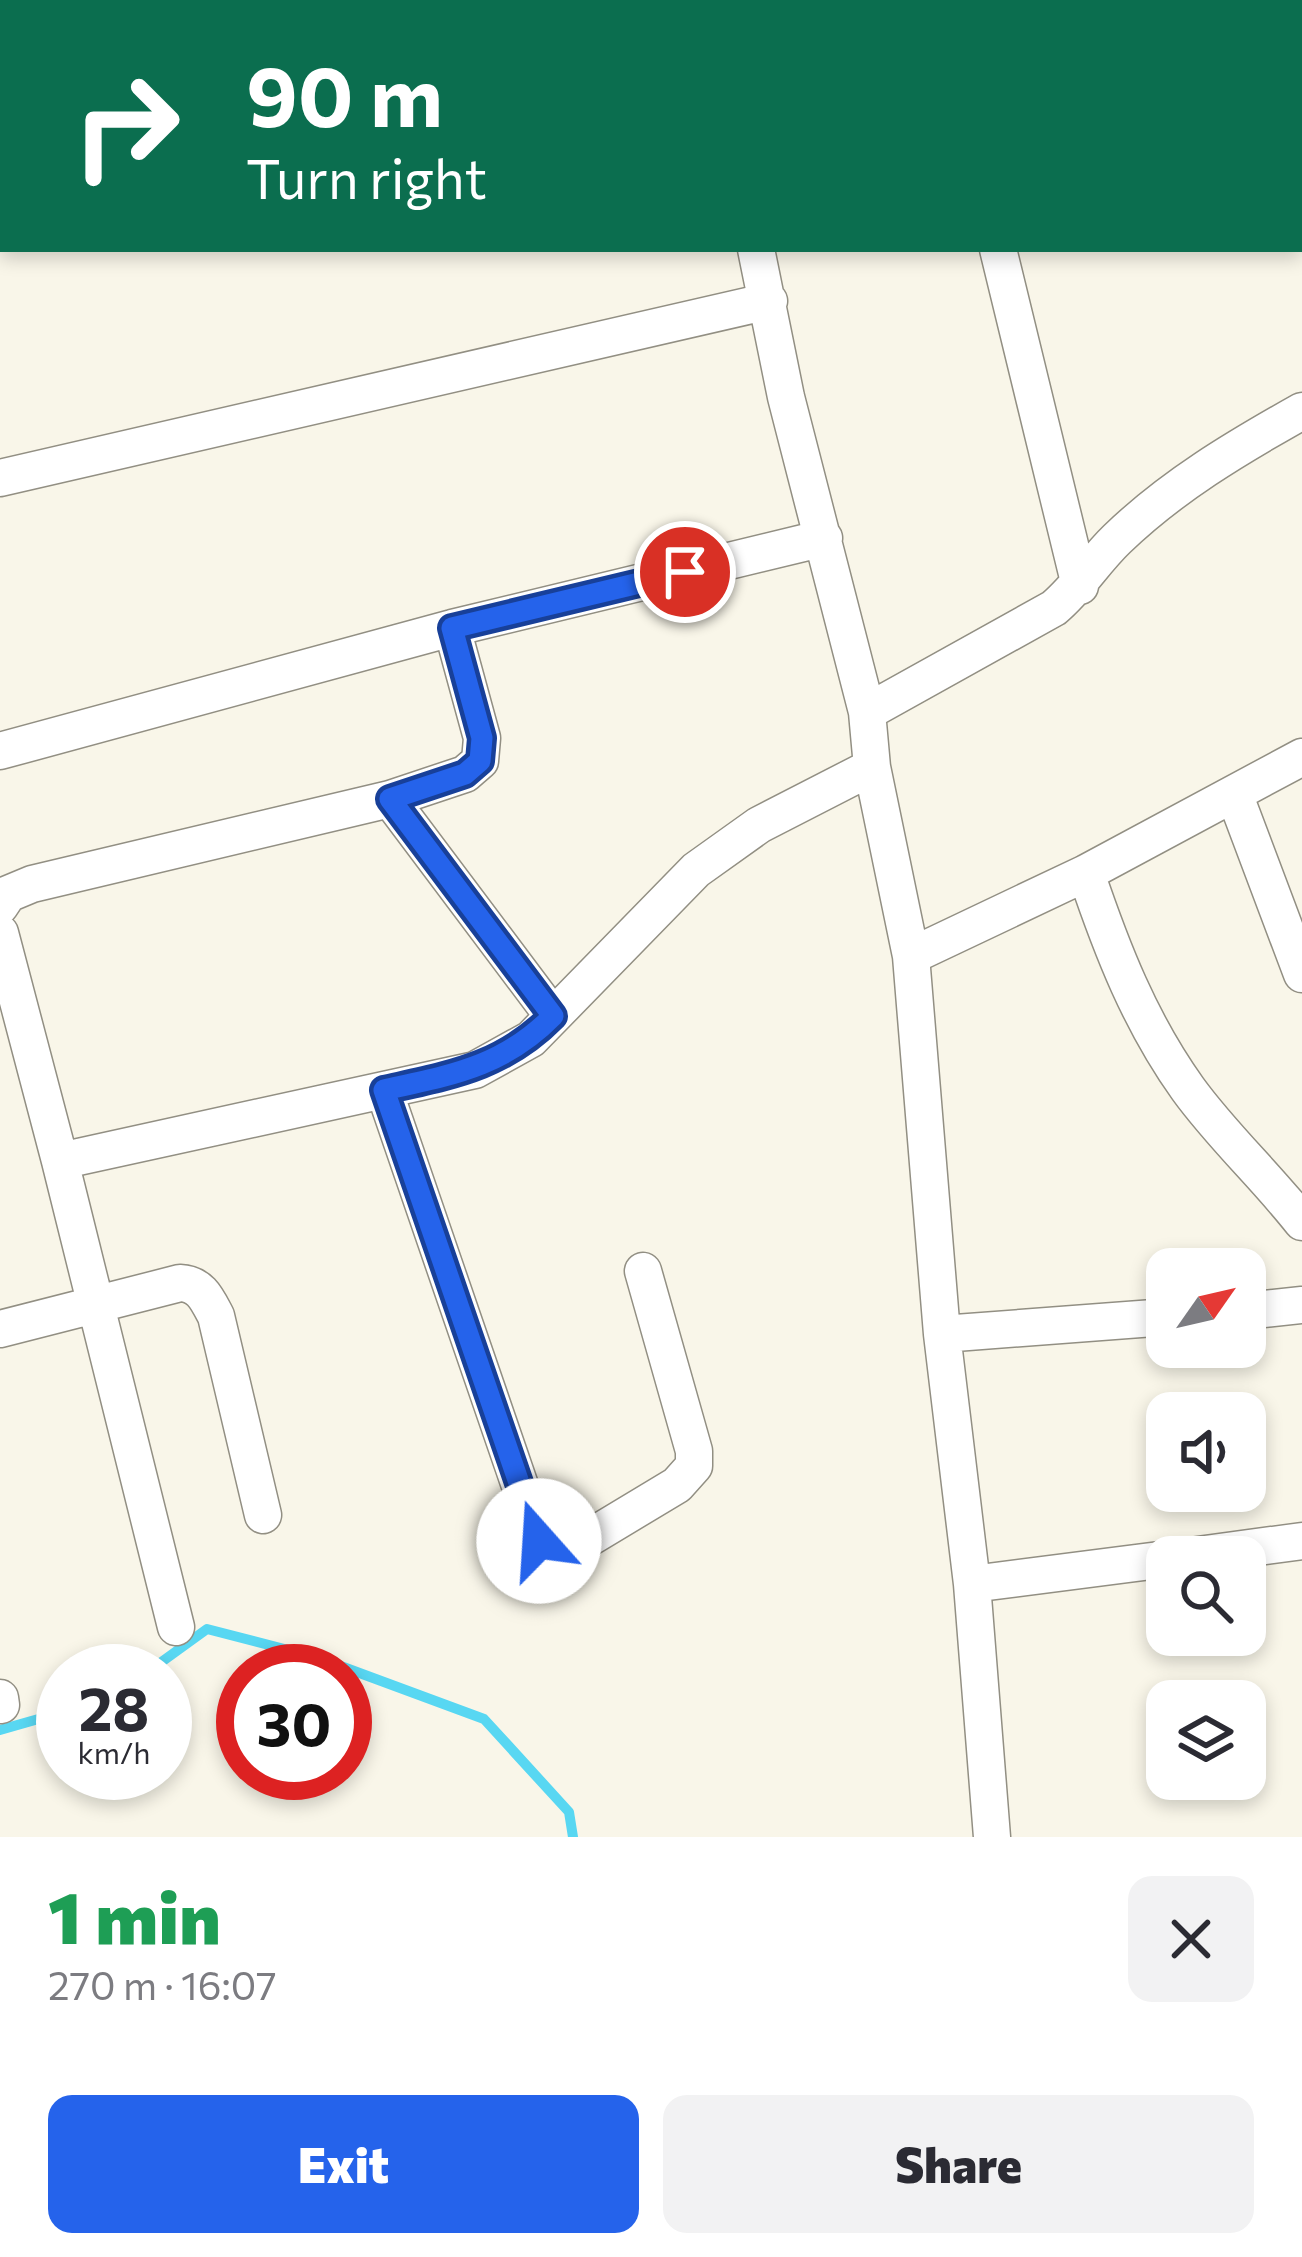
<!DOCTYPE html>
<meta charset="utf-8">
<style>
:root{--surface:#fff;--page:#f2f2f3;--text:#2b2b33;--muted:#7c7c81;--accent:#2563eb}
body{margin:0;font-family:Commissioner,sans-serif;background:var(--page);color:var(--text);height:100vh;display:flex;flex-direction:column;font-size:45px;white-space:nowrap}
*{box-sizing:border-box;margin:0}
p{font-size:39px;color:var(--muted)}
.icon{flex:none;width:66px;height:66px;fill:none;stroke:currentColor;stroke-width:2;stroke-linecap:round;stroke-linejoin:round}
.map{position:relative;height:1837px;overflow:hidden}
.drawer{display:flex;flex-direction:column;background:var(--surface);flex:1}
.drawer>*{flex:none}
.hud{position:absolute;left:0px;top:0px;width:1302px;height:252px;box-shadow:0 6px 18px #0003;background:#0b6e4f;color:#fff;overflow:hidden}
.needle{width:78px;rotate:56deg}
.controls{position:absolute;left:1146px;top:1248px;display:grid;gap:24px}
.controls a{display:grid;place-items:center;width:120px;height:120px;border-radius:24px;background:var(--surface);box-shadow:0 6px 18px #0003;font-size:60px}
.speed{position:absolute;left:36px;top:1644px;display:flex;gap:24px;font-size:60px;font-weight:700;text-align:center}
.speed>*{display:grid;place-content:center;width:156px;height:156px;border-radius:50%;background:var(--surface);box-shadow:0 6px 18px #0003;line-height:1}
.speed small{font-size:30px;font-weight:400}
.speed .limit{border:18px solid #d22;background:#fff;color:#111}
.pin{position:absolute;display:grid;place-items:center;width:102px;height:102px;color:#fff;margin:-51px;border:6px solid #fff;border-radius:50%;box-shadow:0 3px 12px #0007}
.me{position:absolute;width:132px;margin:-66px;rotate:341deg;stroke-linejoin:round;filter:drop-shadow(0 0 9px #0008)}
.turn{display:flex;align-items:center;gap:42px;height:252px;padding:0 48px;font-size:54px}
.turn .icon{width:156px;height:156px;stroke-width:2.5}
.turn b{display:block;font-size:84px;line-height:102px}
.round{display:grid;place-items:center;flex:none;width:126px;height:126px;border-radius:24px;background:var(--page)}
.summary{display:flex;align-items:center;justify-content:space-between;height:204px;padding:0 48px}
h1{font-size:72px;font-weight:800;line-height:90px;color:#1e9e55}
.action{display:flex;gap:24px;margin-top:auto;padding:24px 48px}
.action a{flex:1;height:138px;border-radius:24px;background:var(--accent);color:#fff;font-size:48px;font-weight:800;line-height:138px;text-align:center}
.action a+a{background:var(--page);color:var(--text)}
.map>svg:first-child{display:block}
.lines{fill:none;stroke-linecap:round;stroke-linejoin:round}
.stream{stroke:#58d7f2;stroke-width:10}
.minor-casing{stroke:#928f83;stroke-width:39}
.secondary-casing{stroke:#928f83;stroke-width:57}
.minor{stroke:#fff;stroke-width:36}
.secondary{stroke:#f8d3dd;stroke-width:54}
.route-casing{stroke:#184099;stroke-width:30}
.route{stroke:#2563eb;stroke-width:21}
</style>
<div class="map">
<svg width="1302" height="1837" viewBox="0 0 1302 1837">
<rect width="100%" height="100%" fill="#f9f6e9"/>
<g class="lines">
<path class="stream" d="M149 1671 207 1629 319 1658 484 1719 569 1812 573 1837
M0 1730 63 1712"/>
<defs>
<path id="minor" d="M1224 0 1226 3
M657 3 668 0
M896 3 902 0
M756 249 786 397 867 712 872 767 911 956 942 1334 972 1584 992 1837
M998 249 1080 586
M0 478 769 301
M867 712 1054 608C1079 587 1094 561 1117 539 1172 486 1236 448 1302 411
M0 751 452 628 824 538
M1235 796 1302 974
M390 799 553 1016
M1086 873C1112 950 1140 1022 1188 1089 1222 1136 1266 1176 1302 1222
M0 906 8 894 32 884 390 799 465 774 480 761 482 738 452 628
M0 933 60 1161 475 1070 531 1039 696 870 759 825 872 767
M911 956 1086 873 1302 757
M384 1090 539 1541 545 1551 559 1556 677 1485 694 1466V1451L643 1271
M60 1161 176 1627
M1245 1311 1302 1305
M0 1329 180 1283C201 1284 207 1299 216 1316L263 1515
M942 1334 1167 1317
M1183 1557 1302 1541
M972 1584 1167 1559
M0 1698 1 1705"/>
<path id="secondary" d="M38 3 45 0
M0 21 3 19"/>
</defs>
<use href="#minor" class="minor-casing"/>
<use href="#secondary" class="secondary-casing"/>
<use href="#minor" class="minor"/>
<use href="#secondary" class="secondary"/>
</g>
<g class="lines">
<defs>
<path id="route" d="M539 1541 384 1090C451 1075 503 1067 553 1016L390 799 465 774 480 761 482 738 452 628 685 572"/>
</defs>
<use href="#route" class="route-casing"/>
<use href="#route" class="route"/>
</g>
</svg>
<div class="controls">
<a><svg class="needle" viewBox="-14 -14 28 28"><path d="M0-13l5 13h-10z" fill="#e53935"/><path d="M0 13l5-13h-10z" fill="#7c7c81"/></svg></a>
<a><svg class="icon" aria-label="sound" viewBox="0 0 24 24"><path d="M4 9h4l5-4v14l-5-4H4zM17 9q2 3 0 6"/></svg></a>
<a><svg class="icon" aria-label="search" viewBox="0 0 24 24"><circle cx="10" cy="10" r="6"/><path d="M15 15l6 6"/></svg></a>
<a><svg class="icon" aria-label="layers" viewBox="0 0 24 24"><path d="M12 4l9 5-9 5-9-5zM3 14l9 5 9-5"/></svg></a>
</div>
<div class="speed"><div>28<small>km/h</small></div><div class="limit">30</div></div>
<div class="pin" style="left:685px;top:572px;background:#d93025"><svg class="icon" aria-label="arrive" viewBox="0 0 24 24"><path d="M6 21V4h12l-3 4 3 4H6"/></svg></div>
<svg class="me" style="left:539px;top:1541px" viewBox="-20 -20 40 40"><circle r="19" fill="#fff"/><path d="M0-13L10 11 0 6-10 11z" fill="#2563eb"/></svg>
<div class="hud">
<div class="turn"><svg class="icon" aria-label="right" viewBox="0 0 24 24"><path d="M7 20v-9h11M14 6l5 5-5 5"/></svg><div><b>90 m</b>Turn right</div></div>
</div>
</div>
<section class="drawer">
<div class="summary"><div><h1>1 min</h1><p>270 m · 16:07</p></div><a class="round"><svg class="icon" aria-label="close" viewBox="0 0 24 24"><path d="M6 6l12 12M18 6L6 18"/></svg></a></div>
<div class="action"><a>Exit</a><a>Share</a></div>
</section>
